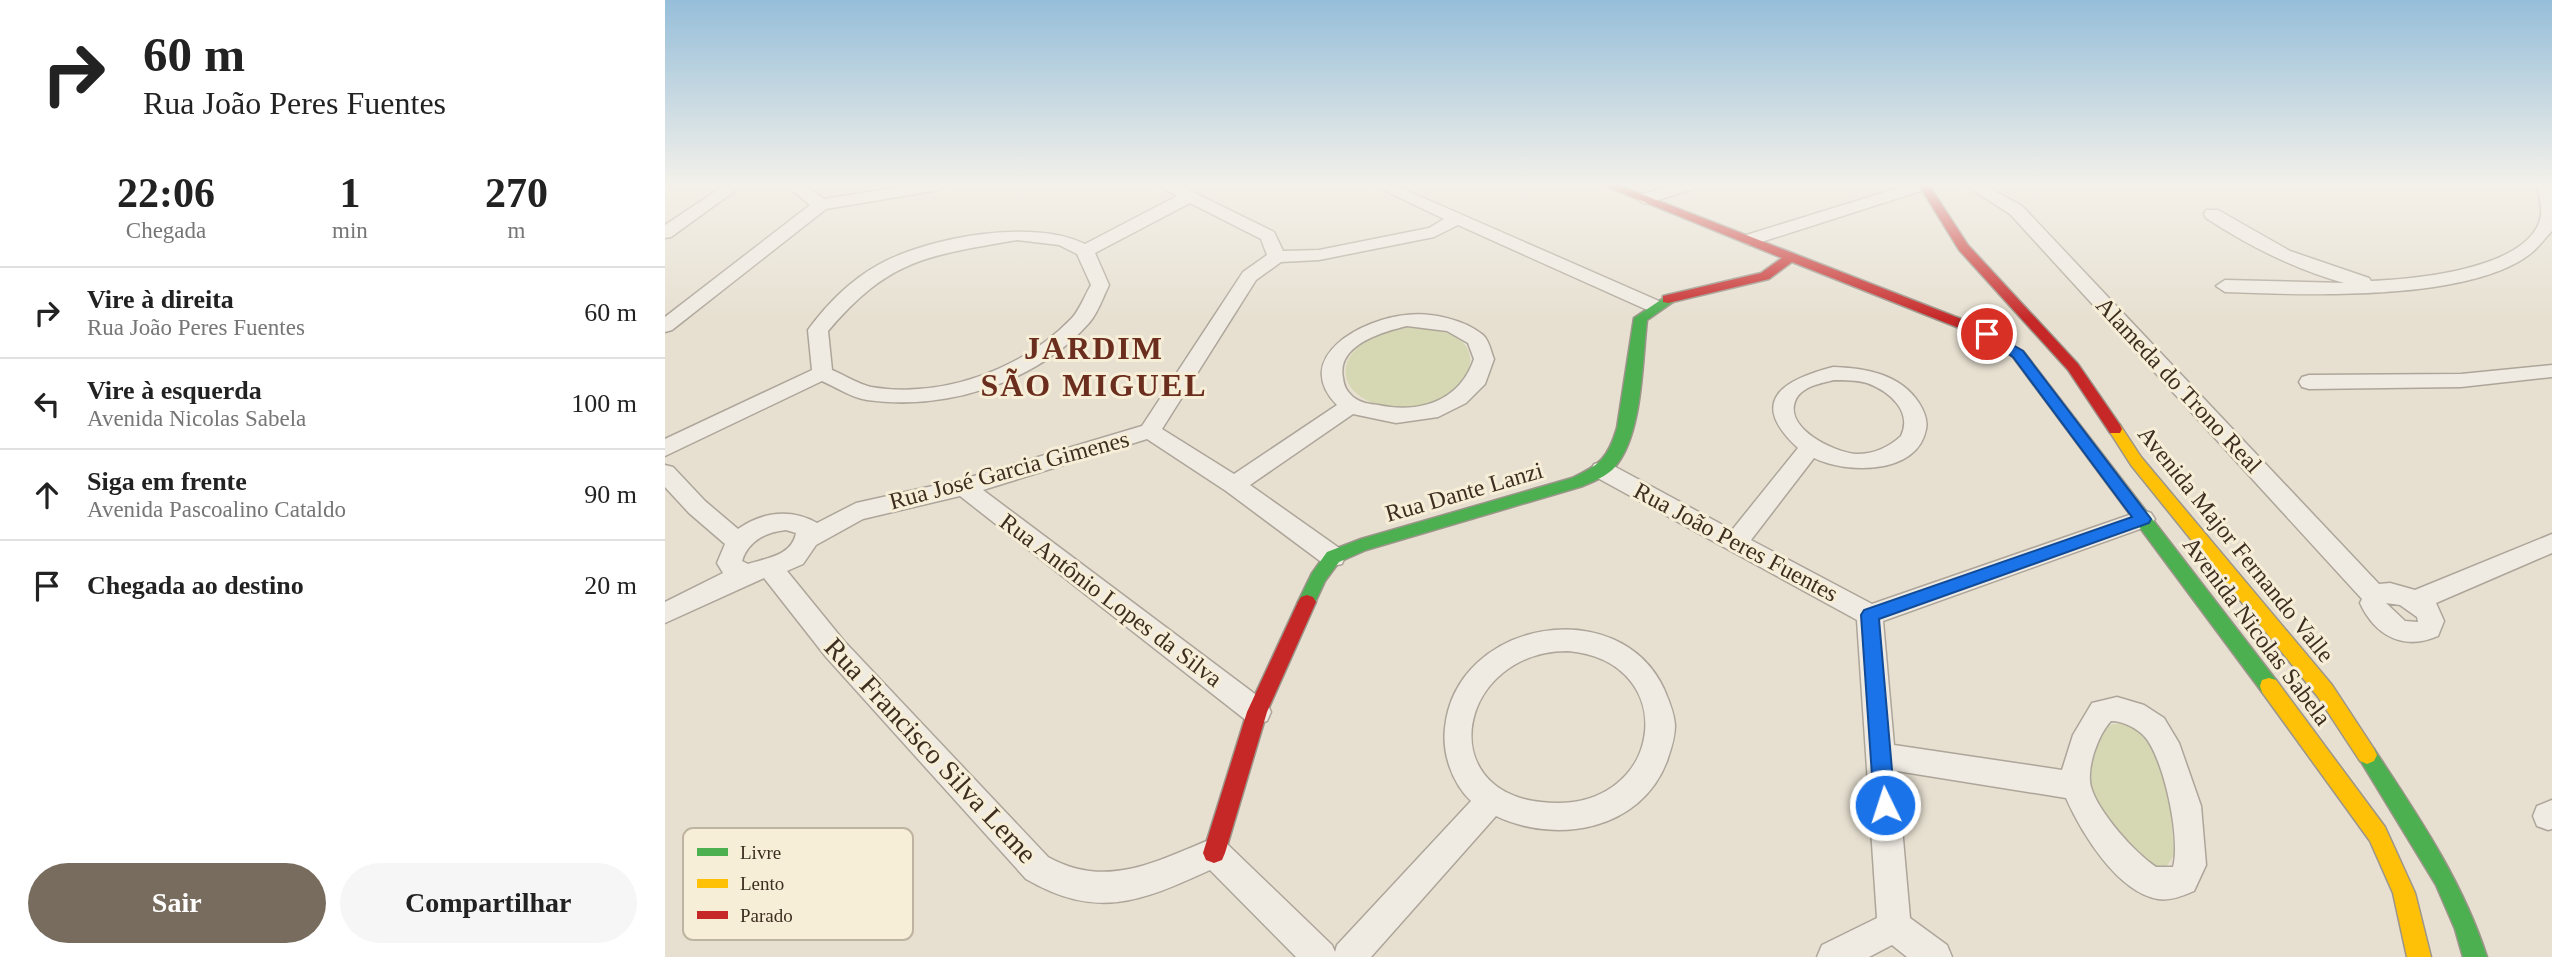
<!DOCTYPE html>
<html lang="pt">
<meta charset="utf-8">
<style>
:root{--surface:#fff;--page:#f6f6f6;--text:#222;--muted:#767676;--line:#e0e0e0;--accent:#786c5e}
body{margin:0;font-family:"Times New Roman",serif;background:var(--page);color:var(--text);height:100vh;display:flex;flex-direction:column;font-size:26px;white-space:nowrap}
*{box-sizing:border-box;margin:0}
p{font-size:23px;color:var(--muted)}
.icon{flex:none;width:38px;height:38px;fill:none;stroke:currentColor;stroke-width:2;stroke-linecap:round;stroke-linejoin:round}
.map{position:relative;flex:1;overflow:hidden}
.side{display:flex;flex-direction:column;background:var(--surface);width:665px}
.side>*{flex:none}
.hud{background:#fff;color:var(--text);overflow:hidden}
.pin{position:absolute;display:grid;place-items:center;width:60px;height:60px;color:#fff;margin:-30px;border:4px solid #fff;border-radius:50%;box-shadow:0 2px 7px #0007}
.me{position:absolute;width:77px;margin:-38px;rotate:356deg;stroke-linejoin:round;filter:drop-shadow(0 0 5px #0008)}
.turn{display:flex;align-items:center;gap:24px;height:147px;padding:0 28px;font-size:32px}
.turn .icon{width:91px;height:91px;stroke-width:2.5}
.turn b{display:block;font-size:49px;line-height:60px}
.eta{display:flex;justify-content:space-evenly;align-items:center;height:119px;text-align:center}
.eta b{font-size:42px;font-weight:700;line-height:49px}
.cta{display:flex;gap:14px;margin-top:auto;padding:14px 28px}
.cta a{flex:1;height:80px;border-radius:42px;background:var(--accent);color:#fff;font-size:28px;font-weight:700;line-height:80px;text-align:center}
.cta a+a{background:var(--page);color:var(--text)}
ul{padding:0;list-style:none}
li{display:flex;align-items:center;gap:21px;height:91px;padding:0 28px;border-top:2px solid var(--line)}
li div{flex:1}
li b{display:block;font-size:26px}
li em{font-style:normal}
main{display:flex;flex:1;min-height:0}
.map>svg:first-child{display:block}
.green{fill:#d6d7b3}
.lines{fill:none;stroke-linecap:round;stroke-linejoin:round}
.street-casing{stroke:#ada599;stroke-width:3}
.fast-casing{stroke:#9c958a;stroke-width:3}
.slow-casing{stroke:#9c958a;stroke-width:3}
.jam-casing{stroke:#9c958a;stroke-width:3}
.street{fill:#efebe3;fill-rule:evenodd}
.fast{fill:#4caf50;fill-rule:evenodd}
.slow{fill:#ffc107;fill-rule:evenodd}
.jam{fill:#c62828;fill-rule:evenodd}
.route{fill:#1a73e8;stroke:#114b97;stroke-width:2}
.labels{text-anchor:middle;stroke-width:6;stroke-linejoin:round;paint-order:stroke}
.street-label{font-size:24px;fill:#3d2e20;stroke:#f7eed8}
.near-street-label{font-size:28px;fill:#3d2e20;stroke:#f7eed8}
.district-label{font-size:32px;font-weight:bold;letter-spacing:2px;fill:#6b2e1e;stroke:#f7eed8}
.key{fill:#f7eed8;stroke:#bfb4a1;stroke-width:2}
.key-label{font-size:19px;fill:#3d2e20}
</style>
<main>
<section class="side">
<div class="hud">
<div class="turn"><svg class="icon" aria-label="right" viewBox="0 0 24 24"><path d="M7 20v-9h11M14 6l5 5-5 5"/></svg><div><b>60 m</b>Rua João Peres Fuentes</div></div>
</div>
<div class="eta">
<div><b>22:06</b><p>Chegada</p></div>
<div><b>1</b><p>min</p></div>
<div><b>270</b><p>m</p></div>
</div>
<ul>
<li><svg class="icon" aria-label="right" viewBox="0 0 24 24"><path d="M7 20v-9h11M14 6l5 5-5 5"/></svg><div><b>Vire à direita</b><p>Rua João Peres Fuentes</p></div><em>60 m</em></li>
<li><svg class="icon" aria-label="left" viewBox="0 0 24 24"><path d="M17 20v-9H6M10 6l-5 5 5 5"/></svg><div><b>Vire à esquerda</b><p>Avenida Nicolas Sabela</p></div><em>100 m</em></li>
<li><svg class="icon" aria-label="ahead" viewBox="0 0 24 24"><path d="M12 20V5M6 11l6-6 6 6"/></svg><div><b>Siga em frente</b><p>Avenida Pascoalino Cataldo</p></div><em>90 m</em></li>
<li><svg class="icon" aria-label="arrive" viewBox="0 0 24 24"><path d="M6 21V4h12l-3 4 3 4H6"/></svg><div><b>Chegada ao destino</b></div><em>20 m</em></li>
</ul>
<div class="cta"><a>Sair</a><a>Compartilhar</a></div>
</section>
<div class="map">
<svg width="1887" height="957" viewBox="0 0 1887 957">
<rect width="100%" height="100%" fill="#e7e0d1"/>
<path class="green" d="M742 328C862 327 788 431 710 404 672 390 671 357 706 338 717 333 729 330 742 328Z
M1456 723 1473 731 1493 756 1504 788 1509 855 1501 867 1482 868C1454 836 1412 798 1427 750 1430 742 1436 733 1440 726Z"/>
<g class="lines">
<defs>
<path id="street" d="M60 185H78L6 237 0 238V225Z
M121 185H139L159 199 247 185H282L274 190 161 209 7 330 0 332V317L145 205Z
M494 185H514L609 232 618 251 654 250 764 228 779 219 708 185H729L994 301 996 305 987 311 980 309 793 225 769 237 654 260 616 262 591 280 497 429 569 474 672 405C625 357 698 319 741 315 764 312 799 319 818 335 824 340 826 352 829 359L820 384 801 403 773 417 731 423 688 414 585 485 677 550 680 557 677 564 668 566 659 564 561 491 482 439 318 490 602 703 606 712 602 721 592 724 582 721 295 496 198 519 151 545 138 564 122 571 179 641 383 857C442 890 492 861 549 838L560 842 667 945 670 952 672 945 806 801C787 783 777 753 780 728 791 620 954 592 999 689 1004 701 1009 712 1010 725 1010 738 1006 749 1002 761 976 830 892 845 831 816L706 957H631L545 870C475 902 432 920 361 879L161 657 99 578 0 623V602L58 573 52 563 60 544 24 513 0 487V465L8 467 40 501 73 529C97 512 126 508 152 523L191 503 299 479 477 426 578 272 602 255 596 239 525 203 430 253 444 285C438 297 433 313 424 323 371 383 280 411 202 400 187 398 171 387 157 381L0 456V439L147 370 143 330C161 305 186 280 213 265 263 237 368 218 420 244L512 196ZM352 240 394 245 412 254 426 285C420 295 415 309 407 318 358 369 278 399 206 387 193 384 179 375 167 370L163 331C225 258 262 256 352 240ZM742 326 782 331 803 343 809 359C795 401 755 414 713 405 704 404 696 403 688 397 682 391 679 387 678 378 671 345 717 332 742 326ZM121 530 131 533C127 556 101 558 83 564L77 561C83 541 101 532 121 530ZM903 651C1020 661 999 817 876 802 766 790 795 651 903 651Z
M1009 185H1033L1031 188 980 204 972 199 974 195Z
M1243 185H1267L1265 188 1090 244 1084 245 1075 240 1078 236Z
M1300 185H1319L1357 206 1714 584 1725 583 1750 590 1887 534V553L1771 603 1779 621 1773 636C1739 651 1710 636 1695 603L1697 599 1345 214ZM1721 603 1735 605 1752 617 1753 622 1740 621Z
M1872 185H1887V231C1880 238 1873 248 1865 254 1803 302 1637 295 1560 292L1551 286 1560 280 1679 283C1629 269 1584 246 1541 218L1539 214 1541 210H1553L1625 251 1704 278 1706 281C1749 279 1855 270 1874 223 1879 211 1874 196 1872 185Z
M1887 365V377L1796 387 1644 389 1637 387 1634 382 1637 377 1644 375 1796 374Z
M1168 367C1201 368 1235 374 1254 403 1259 411 1263 420 1261 429 1253 475 1181 474 1149 458L1086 540 1207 604 1470 513 1478 510 1486 513 1490 519 1486 525 1218 621 1229 745 1397 770 1408 735 1427 703 1452 697 1479 705 1499 718 1514 743 1536 806 1541 865 1529 891C1518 896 1505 901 1493 899 1452 892 1416 832 1401 798L1232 771 1245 918 1282 945 1287 957H1242L1227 945 1204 957H1152L1157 945 1212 918 1192 620 929 476 926 470 929 464 937 462 945 464 1067 530 1133 448C1082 401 1118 380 1168 367ZM1169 380C1180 380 1192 380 1202 383 1224 391 1248 411 1236 436 1224 447 1209 454 1192 454 1170 453 1117 428 1131 399 1138 386 1157 383 1169 380ZM1446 721C1458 721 1472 728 1480 737 1499 759 1516 839 1508 867H1491C1470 853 1433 812 1426 787 1421 768 1433 735 1446 721Z
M1887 800V829L1883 830 1872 826 1868 816 1872 806Z"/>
<path id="fast" d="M1003 295 1008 296V302L982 320C977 361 978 434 950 467 942 476 929 481 918 486L701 550 674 562 660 581 648 607 642 609 636 607 633 602 647 573 662 552 696 539 907 478C935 465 943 458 952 428L969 318Z
M1342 343 1358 351 1611 680 1613 686 1611 692 1604 694 1597 692 1348 357 1335 347 1337 344Z
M1702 746 1709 749C1753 816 1797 880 1822 957H1798L1790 929 1771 885 1692 755 1695 749Z"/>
<path id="slow" d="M1450 424 1455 425 1476 457 1667 685 1709 749 1712 755 1709 761 1702 764 1695 761 1653 697 1466 465 1443 429Z
M1604 678 1611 680 1720 827 1750 893 1766 957H1742L1728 893 1705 841 1597 692 1595 686 1597 680Z"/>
<path id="jam" d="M938 185H953L1327 331 1349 347 1347 350H1337L1317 337 1127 262 1104 279 1003 303 998 302V296L1096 273 1117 258Z
M1254 185H1264L1303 245 1413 364 1455 425 1457 429 1455 433H1445L1403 370 1294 250Z
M642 595 648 597 651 602 602 712 560 853 557 860 549 863 541 860 538 853 582 712 633 602 636 597Z"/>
</defs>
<use href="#street" class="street-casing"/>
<use href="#fast" class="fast-casing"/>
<use href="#slow" class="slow-casing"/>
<use href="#jam" class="jam-casing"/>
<use href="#street" class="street"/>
<use href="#fast" class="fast"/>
<use href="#slow" class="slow"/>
<use href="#jam" class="jam"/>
</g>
<linearGradient id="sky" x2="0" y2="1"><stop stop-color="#96bed9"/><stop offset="0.58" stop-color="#f4f1ea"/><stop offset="1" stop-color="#f4f1ea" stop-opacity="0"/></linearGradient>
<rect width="1887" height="319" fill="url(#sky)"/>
<path class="route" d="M1322 330 1358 351 1486 519 1484 523 1214 619 1230 805 1227 812 1220 814 1212 812 1209 805 1196 615 1199 610 1467 517 1348 357 1317 337 1315 334Z"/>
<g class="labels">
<g class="street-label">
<text transform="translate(1514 385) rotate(47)" y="8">Alameda do Trono Real</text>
<text transform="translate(344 470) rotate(-15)" y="8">Rua José Garcia Gimenes</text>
<text transform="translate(799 492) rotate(-16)" y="8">Rua Dante Lanzi</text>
<text transform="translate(1071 542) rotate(28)" y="8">Rua João Peres Fuentes</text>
<text transform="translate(1571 544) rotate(51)" y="8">Avenida Major Fernando Valle</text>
<text transform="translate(446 600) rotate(37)" y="8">Rua Antônio Lopes da Silva</text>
<text transform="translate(1592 631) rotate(53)" y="8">Avenida Nicolas Sabela</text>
</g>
<g class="near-street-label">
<text transform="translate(266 750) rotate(47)" y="10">Rua Francisco Silva Leme</text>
</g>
<g class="district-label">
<text x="429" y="359">JARDIM<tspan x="429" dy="37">SÃO MIGUEL</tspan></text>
</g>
</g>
<rect x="18" y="828" width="230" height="112" rx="10" class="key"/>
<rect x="32" y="848" width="31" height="8" fill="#4caf50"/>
<rect x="32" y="879" width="31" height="9" fill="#ffc107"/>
<rect x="32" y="911" width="31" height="8" fill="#c62828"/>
<g class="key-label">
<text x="75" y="859">Livre</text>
<text x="75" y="890">Lento</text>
<text x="75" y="922">Parado</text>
</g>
</svg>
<div class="pin" style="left:1322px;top:334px;background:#d93025"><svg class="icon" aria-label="arrive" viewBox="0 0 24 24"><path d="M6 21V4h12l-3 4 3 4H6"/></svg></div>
<svg class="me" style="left:1220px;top:805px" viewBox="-20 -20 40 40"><circle r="17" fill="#1a73e8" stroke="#fff" stroke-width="3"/><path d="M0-11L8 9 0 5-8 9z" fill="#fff"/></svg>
</div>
</main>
